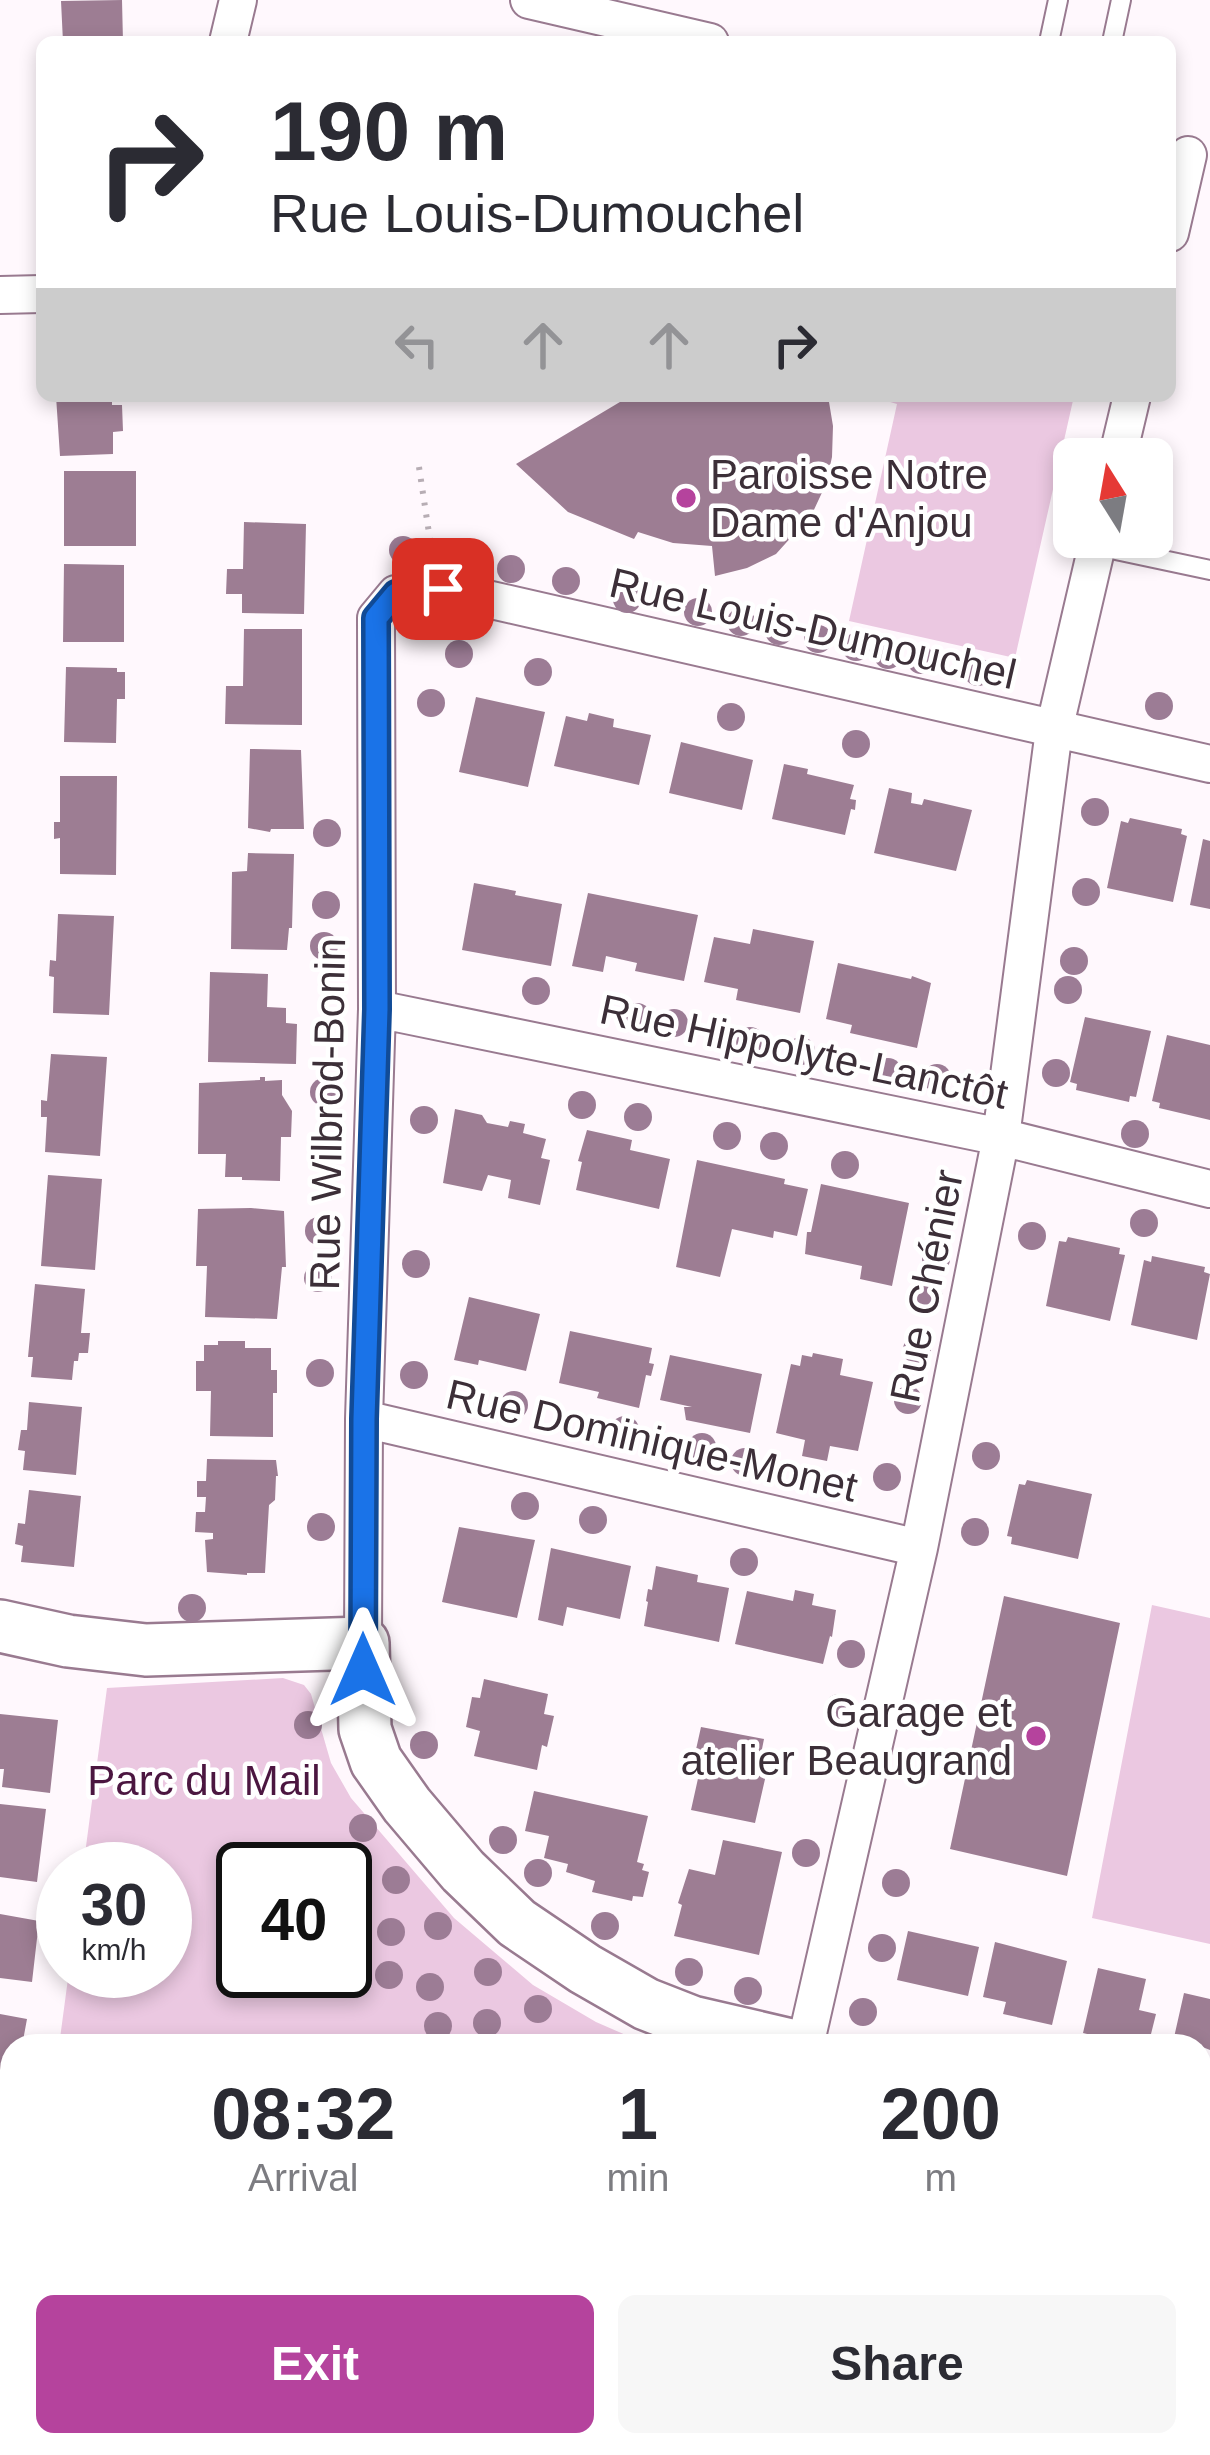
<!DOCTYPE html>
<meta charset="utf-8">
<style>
:root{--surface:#fff;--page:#f7f7f7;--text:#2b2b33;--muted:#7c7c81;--accent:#b5439d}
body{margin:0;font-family:Arial,sans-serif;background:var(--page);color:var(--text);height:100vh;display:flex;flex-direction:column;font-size:45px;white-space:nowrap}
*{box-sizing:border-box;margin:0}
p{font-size:39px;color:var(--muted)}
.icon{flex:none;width:66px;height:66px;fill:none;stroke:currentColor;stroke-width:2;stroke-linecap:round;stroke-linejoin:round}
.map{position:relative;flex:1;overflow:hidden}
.side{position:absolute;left:0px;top:2034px;width:1212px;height:423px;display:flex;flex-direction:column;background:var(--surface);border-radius:36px 36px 0 0;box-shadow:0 6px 18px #0003}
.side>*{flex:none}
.banner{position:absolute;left:36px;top:36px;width:1140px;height:366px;border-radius:18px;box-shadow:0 6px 18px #0003;background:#fff;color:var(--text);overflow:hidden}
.needle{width:78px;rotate:349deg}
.tools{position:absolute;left:1053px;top:438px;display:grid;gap:24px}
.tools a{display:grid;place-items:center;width:120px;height:120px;border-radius:18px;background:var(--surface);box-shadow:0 6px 18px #0003;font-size:60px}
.speed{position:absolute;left:36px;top:1842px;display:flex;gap:24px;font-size:60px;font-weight:700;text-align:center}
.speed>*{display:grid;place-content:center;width:156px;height:156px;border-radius:50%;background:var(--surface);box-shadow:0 6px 18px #0003;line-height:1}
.speed small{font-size:30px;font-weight:400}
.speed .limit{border:6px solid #111;border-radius:18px;background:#fff;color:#111}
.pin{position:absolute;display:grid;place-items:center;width:102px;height:102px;color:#fff;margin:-51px;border-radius:24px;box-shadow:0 6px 18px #0006}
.me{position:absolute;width:132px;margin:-66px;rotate:0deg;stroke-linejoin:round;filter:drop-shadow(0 0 9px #0008)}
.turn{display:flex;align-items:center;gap:42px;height:252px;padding:0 36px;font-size:54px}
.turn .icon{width:156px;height:156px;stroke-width:2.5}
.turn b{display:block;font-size:84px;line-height:102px}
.lanes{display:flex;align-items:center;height:114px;padding:0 36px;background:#0003;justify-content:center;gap:60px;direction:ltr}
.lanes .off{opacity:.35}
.eta{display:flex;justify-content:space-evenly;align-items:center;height:204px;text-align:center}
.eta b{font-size:72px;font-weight:700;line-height:84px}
.button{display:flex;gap:24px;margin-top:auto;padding:24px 36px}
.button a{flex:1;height:138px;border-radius:18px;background:var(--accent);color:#fff;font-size:48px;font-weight:700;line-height:138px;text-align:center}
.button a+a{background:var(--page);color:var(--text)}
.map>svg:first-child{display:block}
.green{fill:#ebc8e1;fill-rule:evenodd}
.building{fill:#9d7d93}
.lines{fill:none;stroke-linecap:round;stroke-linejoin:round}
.lane-casing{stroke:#997a90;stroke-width:22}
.street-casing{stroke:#997a90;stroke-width:40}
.secondary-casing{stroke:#997a90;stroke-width:56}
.path{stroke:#b7adb4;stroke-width:6;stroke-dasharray:3 9;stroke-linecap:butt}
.lane{stroke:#fff;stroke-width:18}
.street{stroke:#fff;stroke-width:36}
.secondary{stroke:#fff;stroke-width:51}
.tree{fill:#9c7c95}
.route-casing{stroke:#114b97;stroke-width:30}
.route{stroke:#1a73e8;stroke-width:21}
.poi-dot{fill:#b5439d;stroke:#fff;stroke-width:4.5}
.labels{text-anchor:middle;stroke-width:9;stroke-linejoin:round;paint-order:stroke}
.poi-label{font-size:42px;fill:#3c2f38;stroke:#fff;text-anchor:start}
.street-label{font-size:42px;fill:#3c2f38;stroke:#fff}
.park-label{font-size:42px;fill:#4b1640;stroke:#fff}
</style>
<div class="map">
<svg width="1210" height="2455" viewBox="0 0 1210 2455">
<rect width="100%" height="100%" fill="#fff8fd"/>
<path class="green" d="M870 396H1074L1015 658 849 621 897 404Z
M1152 1605 1210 1618V1944L1092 1918Z
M283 1678 304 1685 311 1694 331 1763 351 1798 454 1918 533 1985 596 2022 651 2046H59L69 1971H165V1869H83L107 1688ZM345 1869V1971H243V1869Z
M12 2371V2445H675L673 2455H0V2433Z"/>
<path class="building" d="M122 0 123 42H63L61 1Z
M56 396H112V405H122L123 431 113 432V454L60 456Z
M630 396H828L833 426 832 457 826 484 812 514 776 554 747 568 715 576 712 546 673 543 638 532 634 539 568 512 516 464Z
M64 471H136V546H64Z
M244 522 306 524 304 614 242 613V594H226L227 569H243Z
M64 564 124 565V642H63Z
M244 629H302V725L225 724 226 686H243Z
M66 667 117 668V672H125V699H117L116 743 64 742Z
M476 697 545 712 528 787 459 772Z
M589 713 614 719 613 727 651 735 639 785 554 766 566 716 587 721Z
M681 742 753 760 742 810 669 793Z
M250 749 301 750 304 829H271L270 832 248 828Z
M784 764 808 769 807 774 854 785 850 799 856 800 855 810 851 809 845 835 772 819Z
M60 776H117L116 875 60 874V838L54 839V822H60Z
M889 788 912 793 911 803 922 805 924 799 972 810 956 871 874 853Z
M1130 818 1182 829 1181 834 1187 836 1173 902 1107 888 1121 821 1128 823Z
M1203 839 1210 841V909L1190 905Z
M248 853 294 854 292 928H289L287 950 231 949 232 872 247 871Z
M474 883 516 891 515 895 562 904 551 966 462 950Z
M588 893 698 915 684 981 635 971 637 963 606 956 603 972 572 966Z
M58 914 114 916 109 1015 53 1013 54 977 49 976 50 960 56 961Z
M753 929 814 941 800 1013 736 1000 738 989 704 982 714 937 750 944Z
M838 963 911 979 912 976 931 983 917 1048 850 1033 852 1025 826 1019Z
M210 972 268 974 267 1007 286 1008V1023L297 1024 296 1064 208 1062Z
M1085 1017 1151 1031 1136 1097 1130 1096 1129 1102 1076 1090 1077 1084 1070 1082Z
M1167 1035 1210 1045V1120L1159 1108 1160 1103 1152 1101Z
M51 1054 107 1057 100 1156 45 1152 47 1117H41V1100L47 1101Z
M260 1077H265V1081L282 1080V1095L292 1111 291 1137H281L280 1181 242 1180V1177H225L226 1154H198L199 1083 260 1080Z
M455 1109 482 1115 487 1123 508 1127 510 1121 525 1124 523 1133 546 1139 541 1158 550 1160 540 1205 508 1198 511 1180 488 1175 482 1191 443 1183Z
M587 1130 632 1140 630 1150 670 1159 659 1209 576 1190 582 1162 578 1161Z
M697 1160 785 1179 784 1184 808 1189 797 1236 774 1231 773 1238 732 1229 720 1277 676 1267Z
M48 1175 102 1179 95 1270 41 1266Z
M821 1184 909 1203 892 1286 860 1279 862 1266 805 1254 807 1232H811Z
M251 1208 284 1211 286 1267H282L277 1319 205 1317 207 1266H196L198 1209Z
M1068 1237 1120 1248 1119 1254 1125 1255 1110 1321 1046 1306 1059 1241 1066 1242Z
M1152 1256 1205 1267 1204 1272 1210 1274 1197 1340 1131 1325 1144 1260 1151 1262Z
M35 1284 85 1289 81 1333H90L88 1353H79L78 1361H74L72 1380 31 1377 33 1357H28Z
M469 1297 540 1314 526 1371 479 1360 478 1365 454 1360Z
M570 1331 652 1348 649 1363 654 1364 651 1376 646 1375 639 1408 597 1398 599 1392 559 1383Z
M218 1341H245V1348H271V1370H277V1393H273V1437L210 1436 211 1391H196V1361H204V1345H218Z
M813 1353 843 1359 840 1375 873 1382 858 1451 830 1446 827 1461 802 1456 805 1440 776 1433 791 1364 800 1366 802 1355 812 1357Z
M670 1355 762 1374 750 1433 686 1420 684 1407H692L660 1400Z
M29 1402 82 1407 76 1475 23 1470 25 1451 18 1450 21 1430H27Z
M207 1459 276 1460 278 1476H276L275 1500 269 1505 265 1573H247V1575L207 1572 205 1540 213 1539V1533L195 1532 196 1512H205L206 1497H197V1481H206Z
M1027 1480 1092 1494 1078 1559 1011 1544 1012 1537 1007 1536 1019 1484 1025 1485Z
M29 1490 81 1496 74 1567 21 1562 23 1546 15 1544 18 1523 25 1524Z
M459 1527 535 1540 517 1618 442 1602Z
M551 1548 631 1566 620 1619 567 1607 563 1626 538 1620Z
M656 1566 698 1575 697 1582 729 1588 719 1642 644 1626 648 1602 646 1601 648 1589 652 1590Z
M795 1590 814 1594 812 1605 836 1610 832 1637 830 1636 823 1664 735 1644 747 1591 793 1601Z
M1004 1596 1120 1623 1067 1876 950 1849Z
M484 1679 548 1694 544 1714 554 1716 547 1747 542 1745 537 1770 474 1756 480 1731 466 1727 472 1697 480 1698Z
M0 1714 58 1720 50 1793 2 1787 4 1769H0Z
M701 1727 764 1739 759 1764 768 1766 755 1823 691 1810 699 1774 691 1772Z
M534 1791 648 1816 637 1862 644 1864 642 1870 649 1872 643 1897 633 1896 632 1901 592 1892 595 1881 566 1872 568 1864 544 1858 549 1836 525 1831Z
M0 1804 46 1809 37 1882 0 1877Z
M723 1840 782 1852 759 1955 674 1936 682 1905 678 1903 689 1869 715 1875Z
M0 1914 39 1921 32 1982 0 1978Z
M908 1931 979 1947 968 1996 897 1980Z
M995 1942 1067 1961 1052 2025 1003 2014 1006 2002 983 1997Z
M1098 1968 1146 1979 1139 2010 1156 2014 1148 2046H1137L1083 2033Z
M1184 1993 1210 1999V2050L1200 2046 1173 2042Z
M0 2014 27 2019 22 2046H12V2080L0 2078Z
M1200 2413 1210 2416V2455H1177L1179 2445H1200Z
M1065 2445H1140L1138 2455H1101Z"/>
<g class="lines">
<defs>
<path id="lane" d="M1049 42 1058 0
M1112 42 1121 0
M1097 546 1210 570"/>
<path id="street" d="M529 0 710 42
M228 42 238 0
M1170 233 1188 155
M0 295 42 294
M1117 459 1132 396
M377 1009 1001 1137 1210 1189
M364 1419 919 1548
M363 1643 364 1419 377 1009 376 618 396 594 443 589 1210 764
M805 2046 919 1548 1001 1137 1054 730 1099 537
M713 2455 715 2445"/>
<path id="secondary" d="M0 1626 68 1641 146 1650 363 1643 365 1729 376 1761 407 1805 463 1871 517 1923 585 1969 646 2004 692 2022 795 2046
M1200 2139 1210 2141"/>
</defs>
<use href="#lane" class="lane-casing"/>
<use href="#street" class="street-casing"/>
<use href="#secondary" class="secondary-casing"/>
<path class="path" d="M419 467 432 553"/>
<use href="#lane" class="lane"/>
<use href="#street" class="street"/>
<use href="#secondary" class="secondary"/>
</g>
<g class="tree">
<circle cx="403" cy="550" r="14"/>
<circle cx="451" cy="558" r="14"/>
<circle cx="511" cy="569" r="14"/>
<circle cx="566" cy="581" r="14"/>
<circle cx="627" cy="599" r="14"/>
<circle cx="698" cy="612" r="14"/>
<circle cx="741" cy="622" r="14"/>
<circle cx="779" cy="631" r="14"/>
<circle cx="818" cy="639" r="14"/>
<circle cx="856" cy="647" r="14"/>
<circle cx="459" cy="654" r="14"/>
<circle cx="888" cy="655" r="14"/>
<circle cx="921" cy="660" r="14"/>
<circle cx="538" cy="672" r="14"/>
<circle cx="978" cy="672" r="14"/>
<circle cx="431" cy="703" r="14"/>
<circle cx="1159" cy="706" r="14"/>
<circle cx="731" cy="717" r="14"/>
<circle cx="856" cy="744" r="14"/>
<circle cx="1095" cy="812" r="14"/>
<circle cx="327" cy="833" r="14"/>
<circle cx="1086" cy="892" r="14"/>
<circle cx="326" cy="905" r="14"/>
<circle cx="324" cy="946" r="14"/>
<circle cx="1074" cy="961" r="14"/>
<circle cx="1068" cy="990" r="14"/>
<circle cx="536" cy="991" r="14"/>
<circle cx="637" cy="1017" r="14"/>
<circle cx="674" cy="1023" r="14"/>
<circle cx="750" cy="1041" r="14"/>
<circle cx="801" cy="1051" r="14"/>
<circle cx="888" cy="1072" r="14"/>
<circle cx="1056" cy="1073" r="14"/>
<circle cx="937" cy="1078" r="14"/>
<circle cx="324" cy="1092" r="14"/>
<circle cx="582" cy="1105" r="14"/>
<circle cx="638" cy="1117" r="14"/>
<circle cx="424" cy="1120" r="14"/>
<circle cx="1135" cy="1134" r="14"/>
<circle cx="727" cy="1136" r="14"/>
<circle cx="774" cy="1146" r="14"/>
<circle cx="324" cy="1152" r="14"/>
<circle cx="845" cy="1165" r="14"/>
<circle cx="1144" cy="1223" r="14"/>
<circle cx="319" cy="1231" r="14"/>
<circle cx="1032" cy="1236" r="14"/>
<circle cx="936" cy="1259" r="14"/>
<circle cx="416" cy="1264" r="14"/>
<circle cx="318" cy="1278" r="14"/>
<circle cx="929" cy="1298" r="14"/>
<circle cx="917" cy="1350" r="14"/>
<circle cx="320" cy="1373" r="14"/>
<circle cx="414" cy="1375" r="14"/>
<circle cx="908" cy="1400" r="14"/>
<circle cx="514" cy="1405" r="14"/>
<circle cx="625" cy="1430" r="14"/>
<circle cx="702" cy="1447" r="14"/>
<circle cx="986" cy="1456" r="14"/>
<circle cx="745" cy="1462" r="14"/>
<circle cx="887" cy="1477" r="14"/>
<circle cx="525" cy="1506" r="14"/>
<circle cx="593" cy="1520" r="14"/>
<circle cx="321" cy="1527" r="14"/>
<circle cx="975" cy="1532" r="14"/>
<circle cx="744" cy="1562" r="14"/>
<circle cx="192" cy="1608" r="14"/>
<circle cx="851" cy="1654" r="14"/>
<circle cx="839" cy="1708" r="14"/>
<circle cx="308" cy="1725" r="14"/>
<circle cx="424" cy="1745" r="14"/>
<circle cx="363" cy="1828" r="14"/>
<circle cx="503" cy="1840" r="14"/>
<circle cx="806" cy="1853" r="14"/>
<circle cx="538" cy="1873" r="14"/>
<circle cx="396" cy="1880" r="14"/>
<circle cx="896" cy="1883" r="14"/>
<circle cx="438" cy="1926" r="14"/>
<circle cx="605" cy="1926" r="14"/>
<circle cx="391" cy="1932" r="14"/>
<circle cx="882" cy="1948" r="14"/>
<circle cx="488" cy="1972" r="14"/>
<circle cx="689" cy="1972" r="14"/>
<circle cx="389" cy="1975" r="14"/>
<circle cx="430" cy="1987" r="14"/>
<circle cx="748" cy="1991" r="14"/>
<circle cx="538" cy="2009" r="14"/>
<circle cx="863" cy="2012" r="14"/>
<circle cx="487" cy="2023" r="14"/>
<circle cx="438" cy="2026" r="14"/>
</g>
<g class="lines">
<defs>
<path id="route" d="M363 1670 364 1419 377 1009 376 618 396 594 443 589"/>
</defs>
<use href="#route" class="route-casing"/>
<use href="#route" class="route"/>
</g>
<g class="poi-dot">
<circle cx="686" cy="498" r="12"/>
<circle cx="1036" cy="1736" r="12"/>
</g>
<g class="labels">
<g class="poi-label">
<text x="710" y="489">Paroisse Notre<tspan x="710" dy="48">Dame d'Anjou</tspan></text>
<text x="1012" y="1727" text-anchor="end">Garage et<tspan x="1012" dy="48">atelier Beaugrand</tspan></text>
</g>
<g class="street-label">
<text transform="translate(813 628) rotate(13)" y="15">Rue Louis-Dumouchel</text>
<text transform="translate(804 1051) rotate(12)" y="15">Rue Hippolyte-Lanctôt</text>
<text transform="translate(327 1114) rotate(-89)" y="15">Rue Wilbrod-Bonin</text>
<text transform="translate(926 1286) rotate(-79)" y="15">Rue Chénier</text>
<text transform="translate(652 1440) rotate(13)" y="15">Rue Dominique-Monet</text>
</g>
<g class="park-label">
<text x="204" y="1795">Parc du Mail</text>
</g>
</g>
</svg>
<div class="tools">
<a><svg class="needle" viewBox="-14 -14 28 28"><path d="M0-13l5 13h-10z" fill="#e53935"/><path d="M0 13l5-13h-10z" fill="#7c7c81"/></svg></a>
</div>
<div class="speed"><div>30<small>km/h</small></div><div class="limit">40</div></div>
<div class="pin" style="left:443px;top:589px;background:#d93025"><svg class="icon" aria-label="arrive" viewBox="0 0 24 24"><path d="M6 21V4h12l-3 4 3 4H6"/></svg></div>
<svg class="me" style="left:363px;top:1670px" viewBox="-20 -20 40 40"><path d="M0-17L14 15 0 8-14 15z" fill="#1a73e8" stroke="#fff" stroke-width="4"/></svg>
<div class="banner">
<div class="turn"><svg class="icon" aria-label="right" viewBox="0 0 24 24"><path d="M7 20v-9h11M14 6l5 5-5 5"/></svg><div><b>190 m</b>Rue Louis-Dumouchel</div></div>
<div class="lanes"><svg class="icon off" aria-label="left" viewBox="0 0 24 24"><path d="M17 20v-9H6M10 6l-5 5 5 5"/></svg><svg class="icon off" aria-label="ahead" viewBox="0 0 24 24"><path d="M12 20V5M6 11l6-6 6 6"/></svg><svg class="icon off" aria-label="ahead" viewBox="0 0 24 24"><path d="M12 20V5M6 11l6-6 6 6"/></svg><svg class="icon" aria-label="right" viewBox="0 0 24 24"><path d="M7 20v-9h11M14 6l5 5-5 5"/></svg></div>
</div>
<section class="side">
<div class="eta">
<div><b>08:32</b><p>Arrival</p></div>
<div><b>1</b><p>min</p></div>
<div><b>200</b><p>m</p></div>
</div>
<div class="button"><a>Exit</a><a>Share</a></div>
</section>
</div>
